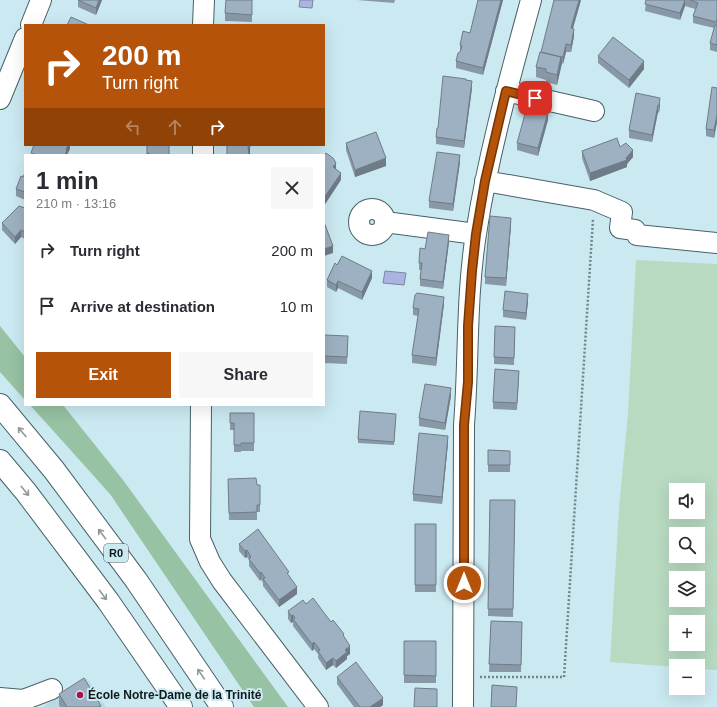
<!DOCTYPE html>
<meta charset="utf-8">
<style>
:root{--surface:#fff;--page:#f7f7f7;--text:#2b2b33;--muted:#7c7c81;--accent:#b45309}
body{margin:0;font-family:Arial,sans-serif;background:var(--page);color:var(--text);height:100vh;display:flex;flex-direction:column;font-size:15px;white-space:nowrap}
*{box-sizing:border-box;margin:0}
p{font-size:13px;color:var(--muted)}
.icon{flex:none;width:22px;height:22px;fill:none;stroke:currentColor;stroke-width:2;stroke-linecap:round;stroke-linejoin:round}
.map{position:relative;flex:1;overflow:hidden}
.panel{position:absolute;left:24px;top:154px;width:301px;height:252px;display:flex;flex-direction:column;background:var(--surface);border-radius:0px;box-shadow:0 4px 16px #0002}
.panel>*{flex:none}
.top-card{position:absolute;left:24px;top:24px;width:301px;height:122px;border-radius:0px;box-shadow:0 4px 16px #0002;background:#b45309;color:#fff;overflow:hidden}
.fabs{position:absolute;left:669px;top:483px;display:grid;gap:8px}
.fabs a{display:grid;place-items:center;width:36px;height:36px;border-radius:0px;background:var(--surface);box-shadow:0 4px 16px #0002;font-size:20px}
.pin{position:absolute;display:grid;place-items:center;width:34px;height:34px;color:#fff;margin:-17px;border-radius:8px;box-shadow:0 2px 6px #0006}
.me{position:absolute;width:44px;margin:-22px;rotate:0deg;stroke-linejoin:round;filter:drop-shadow(0 0 3px #0008)}
.turn{display:flex;align-items:center;gap:14px;height:84px;padding:0 12px;font-size:18px}
.turn .icon{width:52px;height:52px;stroke-width:2.5}
.turn b{display:block;font-size:28px;line-height:34px}
.lanes{display:flex;align-items:center;height:38px;padding:0 12px;background:#0003;justify-content:center;gap:20px;direction:ltr}
.lanes .off{opacity:.35}
.round{display:grid;place-items:center;flex:none;width:42px;height:42px;border-radius:0px;background:var(--page)}
.summary{display:flex;align-items:center;justify-content:space-between;height:68px;padding:0 12px}
h1{font-size:24px;font-weight:700;line-height:30px}
.action{display:flex;gap:8px;margin-top:auto;padding:8px 12px}
.action a{flex:1;height:46px;border-radius:0px;background:var(--accent);color:#fff;font-size:16px;font-weight:700;line-height:46px;text-align:center}
.action a+a{background:var(--page);color:var(--text)}
ul{padding:0;list-style:none}
li{display:flex;align-items:center;gap:12px;height:56px;padding:0 12px}
li div{flex:1}
li b{display:block;font-size:15px}
li em{font-style:normal}
.map>svg:first-child{display:block}
.built{fill:#b5dbe5}
.green{fill:#b8dac1;fill-rule:evenodd}
.forest{fill:#97c2a3}
.water{fill:#abb3e0;stroke:#7c85a5}
.lines{fill:none;stroke-linecap:round;stroke-linejoin:round}
.minor-casing{stroke:#476168;stroke-width:22}
.highway-casing{stroke:#476168;stroke-width:24}
.path{stroke:#71868b;stroke-width:2.5;stroke-dasharray:2 2;stroke-linecap:butt}
.minor{stroke:#fff;stroke-width:20}
.highway{stroke:#fff;stroke-width:22}
.wall{fill:#8898a7}
.shaded-wall{fill:#6f7c88}
.building{fill:#9eb1c2;stroke:#6f7c88}
.oneway{stroke:#939899}
.route-casing{stroke:#753606;stroke-width:10}
.route{stroke:#b45309;stroke-width:7}
.poi-dot{fill:#a81247;stroke:#cbe9f1;stroke-width:1.5}
.labels{text-anchor:middle;stroke-width:4;stroke-linejoin:round;paint-order:stroke}
.shield{fill:#cbe9f1;stroke:#47585c;stroke-width:1}
.shield-label{font-size:11px;font-weight:bold;fill:#0f1a1c}
.poi-label{font-size:12px;font-weight:bold;fill:#0f1a1c;stroke:#cbe9f1;text-anchor:start}
</style>
<div class="map">
<svg width="717" height="707" viewBox="0 0 717 707">
<rect width="100%" height="100%" fill="#cbe9f1"/>
<path class="built" d="M87 678 106 707H44V706Z"/>
<path class="green" d="M636 260 717 264V670L698 669V666H676V667L610 662 619 508 628 414ZM676 490H698V512H676ZM676 534H698V556H676ZM676 578H698V600H676ZM676 622H698V644H676Z"/>
<path class="forest" d="M0 326 25 357V400L0 372Z
M30 405H63L123 480 288 707H254L110 494Z"/>
<path class="water" d="M300 0H313L312 8 299 7Z
M385 271 406 273 404 285 383 283Z"/>
<g class="lines">
<defs>
<path id="minor" d="M31 25 41 0
M203 25 204 0
M506 91 594 111
M0 99 25 38
M203 155V145
M485 181 594 200 622 212 620 228 635 230 637 235 717 243
M359 222a13 13 0 1 1 26 0a13 13 0 1 1-26 0Z
M385 222 476 234
M201 405 200 539 210 562 222 581 318 707
M0 698 23 700 52 689
M463 707 464 425C469 361 466 297 476 234 488 155 510 77 531 0"/>
<path id="highway" d="M0 405 54 470 136 580 222 707
M0 461 26 492 108 601 181 707"/>
</defs>
<use href="#minor" class="minor-casing"/>
<use href="#highway" class="highway-casing"/>
<path class="path" d="M480 677H564L593 219"/>
<use href="#minor" class="minor"/>
<use href="#highway" class="highway"/>
</g>
<path class="wall" d="M78 0H102L96 15 78 7Z
M252 0V22L225 21V13Z
M357 0H395L394 3Z
M478 0H503L483 75 456 68V61L460 52V45L470 33Z
M581 0 573 28 574 36 571 52H566L563 64 562 63 557 85 546 82V80L536 77V67L541 52Z
M646 0H717V52L710 50V43L714 28 693 23V16L695 9 685 6 680 20 645 11Z
M598 56 644 69 629 88 598 63Z
M472 88 464 148 436 144V137L438 128Z
M717 88V122L714 138 706 136V129Z
M636 93 660 105 659 113 658 112 652 142 629 138V130Z
M548 120 538 156 517 150V143Z
M346 143 386 166 355 177 346 150Z
M620 147 633 157 627 164V167L590 181 582 158V151Z
M460 162 453 211 429 208V201Z
M25 173V200L16 196V189Z
M25 208V239L21 237 15 244 2 230V223Z
M511 225 506 286 485 284V277Z
M449 242 443 289 420 286V279L421 270H419V263L425 249Z
M372 278 362 300 338 288 336 292 327 287V280Z
M528 301 526 320 503 317V310Z
M444 304 436 366 412 363V355L418 316 413 315V308Z
M515 334 514 365 494 364V357Z
M324 335 348 344 347 364 324 363Z
M519 378 517 410 493 409V402Z
M451 396 445 430 419 426V418Z
M161 405H177V406H161Z
M230 413H254V451H241V452H234V430H230Z
M396 418 394 445 358 443V439Z
M448 443 442 504 413 501V494Z
M488 450 510 451V472H488Z
M228 479 257 485 260 505V512H257V520H229Z
M490 500H515L513 617 488 616Z
M415 524H436V592H415Z
M239 544 289 576 297 594 279 607 263 586V583L261 579 260 581 249 566V560L247 557 245 558 239 551Z
M306 604 331 622 344 637 350 654 347 656V659L336 668 333 665 326 670 318 658V654L314 649 312 651 293 626V622L291 623 288 619V611Z
M491 621 522 622 521 672H489Z
M404 641H436V683H404Z
M337 677 383 705 380 707H354L337 684Z
M59 694 101 707H60L59 705Z"/>
<path class="shaded-wall" d="M99 0H102L96 15V8Z
M501 0H503L483 75V68Z
M579 0H581L571 35V28Z
M685 0V6L680 20V13Z
M574 29V36L571 52V45Z
M566 44V52L563 64V57Z
M562 56V63L557 85V75L561 57Z
M644 61V69L629 88V80Z
M472 81V88L464 148V141Z
M660 98V105L659 113V105Z
M658 105V112L652 142V135Z
M548 112V120L538 156V148Z
M717 115V122L714 138V130Z
M68 145H70V149L67 155H65L66 150Z
M248 147H250V154L248 155Z
M633 150V157L627 164V167L590 181V173L626 158Z
M460 155V162L453 211V204Z
M386 158V166L355 177V170Z
M336 163V171L333 167Z
M341 173V180L324 206V198Z
M511 218V225L506 286V278Z
M21 230V237L15 244V237Z
M449 235V242L443 289V282Z
M333 246V253L324 256V249Z
M372 271V278L362 300V292Z
M338 281V288L336 292V285Z
M528 294V301L526 320V313Z
M444 297V304L436 366V358Z
M451 388V396L445 430V423Z
M448 436V443L442 504V497Z
M247 550V557L245 558V551Z
M261 572V579L260 581V573Z
M297 587V594L279 607V600Z
M293 615V622L291 623V616Z
M314 642V649L312 651V644Z
M350 646V654L347 656V659L336 668V661L345 650Z
M333 658V665L326 670V663Z
M383 698V705L380 707H370Z"/>
<path class="building" d="M78 0H99L96 8Z
M226 0H252V15L225 13Z
M478 0H501L483 68 456 61 458 53 460 52 462 46 460 45 463 31 470 33Z
M554 0H579L571 28 574 29 571 45 566 44 563 57 562 56 561 60V57L541 52Z
M646 0H685L680 13 645 4Z
M690 0H717V19L716 22 693 16 698 3Z
M71 17 89 25H67Z
M715 25H717V45L710 43Z
M613 37 644 61 629 80 598 56Z
M540 52 561 57 557 75 546 72V69L536 67Z
M443 76 466 79V80L472 81 464 141 436 137 437 128H438Z
M712 87 717 88V115L714 130 706 129Z
M636 93 660 98 659 105H658L652 135 629 130Z
M527 107 548 112 538 148 517 143Z
M376 132 386 158 355 170 346 143Z
M617 138 620 147 626 143 633 150 626 158 627 160 590 173 582 151Z
M34 145H68L66 150H67L65 155H36L31 153Z
M147 145H169V155H149V153L147 154Z
M227 145H250V147H248L249 155H227Z
M437 152 460 155 453 204 429 201Z
M326 153 333 158 336 163 333 167 341 173 324 198V156Z
M25 173V192L16 189 21 176 23 177Z
M19 206 25 208V232L21 230 15 237 2 223Z
M490 216 511 218 506 278 485 277Z
M324 222 333 246 324 249Z
M428 232 449 235 443 282 420 279 422 263H419L420 248 425 249Z
M342 256 372 271 362 292 338 281 336 285 327 280 335 263 337 265Z
M505 291 528 294 526 313 503 310Z
M417 293 444 297 436 358 412 355 419 309 413 308 415 295Z
M495 326 515 327 514 358 494 357Z
M324 335 348 336 347 357 324 356Z
M495 369 519 371 517 403 493 402Z
M425 384 451 388 445 423 419 418Z
M360 411 396 414 394 442 358 439Z
M230 413H254V443H241V445H234V423H230Z
M419 433 448 436 442 497 413 494Z
M488 450 510 451V465H488Z
M256 478 257 485H260V505H257V512L229 513 228 479Z
M490 500H515L513 609H488Z
M415 524H436V585H415Z
M258 529 289 572 287 573 297 587 279 600 263 579 265 578 261 572 260 573 249 559 251 557 247 550 245 551 239 544Z
M313 598 331 622 333 620 344 634 343 635 350 646 345 650 347 652 336 661 333 658 326 663 318 651 320 650 314 642 312 644 293 619 295 618 293 615 291 616 288 611 303 600 306 604Z
M491 621 522 622 521 665 489 664Z
M404 641H436V676L404 675Z
M356 662 383 698 370 707H360L337 677Z
M84 678 101 706 98 707H67L59 694Z
M492 685 517 687 516 707H491Z
M415 688 437 689V707H414Z"/>
<defs><path id="oneway-shaft" d="M-6 0H5M1.5-3L5.5 0L1.5 3" fill="none" stroke-width="1.6" stroke-linecap="round" stroke-linejoin="round"/></defs>
<g class="oneway">
<use href="#oneway-shaft" transform="translate(22 432) rotate(-130)"/>
<use href="#oneway-shaft" transform="translate(25 491) rotate(51)"/>
<use href="#oneway-shaft" transform="translate(102 534) rotate(-127)"/>
<use href="#oneway-shaft" transform="translate(103 595) rotate(53)"/>
<use href="#oneway-shaft" transform="translate(201 674) rotate(-124)"/>
</g>
<g class="lines">
<defs>
<path id="route" d="M464 583V425L468 382V326L472 271 476 234 485 181 506 91 535 98"/>
</defs>
<use href="#route" class="route-casing"/>
<use href="#route" class="route"/>
</g>
<circle class="poi-dot" cx="80" cy="695" r="4"/>
<g class="labels">
<rect class="shield" x="104" y="544" width="24" height="18" rx="3"/>
<g class="shield-label">
<text x="116" y="557">R0</text>
</g>
<g class="poi-label">
<text x="88" y="699">École Notre-Dame de la Trinité</text>
</g>
</g>
</svg>
<div class="fabs">
<a><svg class="icon" aria-label="sound" viewBox="0 0 24 24"><path d="M4 9h4l5-4v14l-5-4H4zM17 9q2 3 0 6"/></svg></a>
<a><svg class="icon" aria-label="search" viewBox="0 0 24 24"><circle cx="10" cy="10" r="6"/><path d="M15 15l6 6"/></svg></a>
<a><svg class="icon" aria-label="layers" viewBox="0 0 24 24"><path d="M12 4l9 5-9 5-9-5zM3 14l9 5 9-5"/></svg></a>
<a>+</a>
<a>−</a>
</div>
<div class="pin" style="left:535px;top:98px;background:#d93025"><svg class="icon" aria-label="arrive" viewBox="0 0 24 24"><path d="M6 21V4h12l-3 4 3 4H6"/></svg></div>
<svg class="me" style="left:464px;top:583px" viewBox="-20 -20 40 40"><circle r="17" fill="#b45309" stroke="#fff" stroke-width="3"/><path d="M0-11L8 9 0 5-8 9z" fill="#fff"/></svg>
<div class="top-card">
<div class="turn"><svg class="icon" aria-label="right" viewBox="0 0 24 24"><path d="M7 20v-9h11M14 6l5 5-5 5"/></svg><div><b>200 m</b>Turn right</div></div>
<div class="lanes"><svg class="icon off" aria-label="left" viewBox="0 0 24 24"><path d="M17 20v-9H6M10 6l-5 5 5 5"/></svg><svg class="icon off" aria-label="ahead" viewBox="0 0 24 24"><path d="M12 20V5M6 11l6-6 6 6"/></svg><svg class="icon" aria-label="right" viewBox="0 0 24 24"><path d="M7 20v-9h11M14 6l5 5-5 5"/></svg></div>
</div>
<section class="panel">
<div class="summary"><div><h1>1 min</h1><p>210 m · 13:16</p></div><a class="round"><svg class="icon" aria-label="close" viewBox="0 0 24 24"><path d="M6 6l12 12M18 6L6 18"/></svg></a></div>
<ul>
<li><svg class="icon" aria-label="right" viewBox="0 0 24 24"><path d="M7 20v-9h11M14 6l5 5-5 5"/></svg><div><b>Turn right</b></div><em>200 m</em></li>
<li><svg class="icon" aria-label="arrive" viewBox="0 0 24 24"><path d="M6 21V4h12l-3 4 3 4H6"/></svg><div><b>Arrive at destination</b></div><em>10 m</em></li>
</ul>
<div class="action"><a>Exit</a><a>Share</a></div>
</section>
</div>
